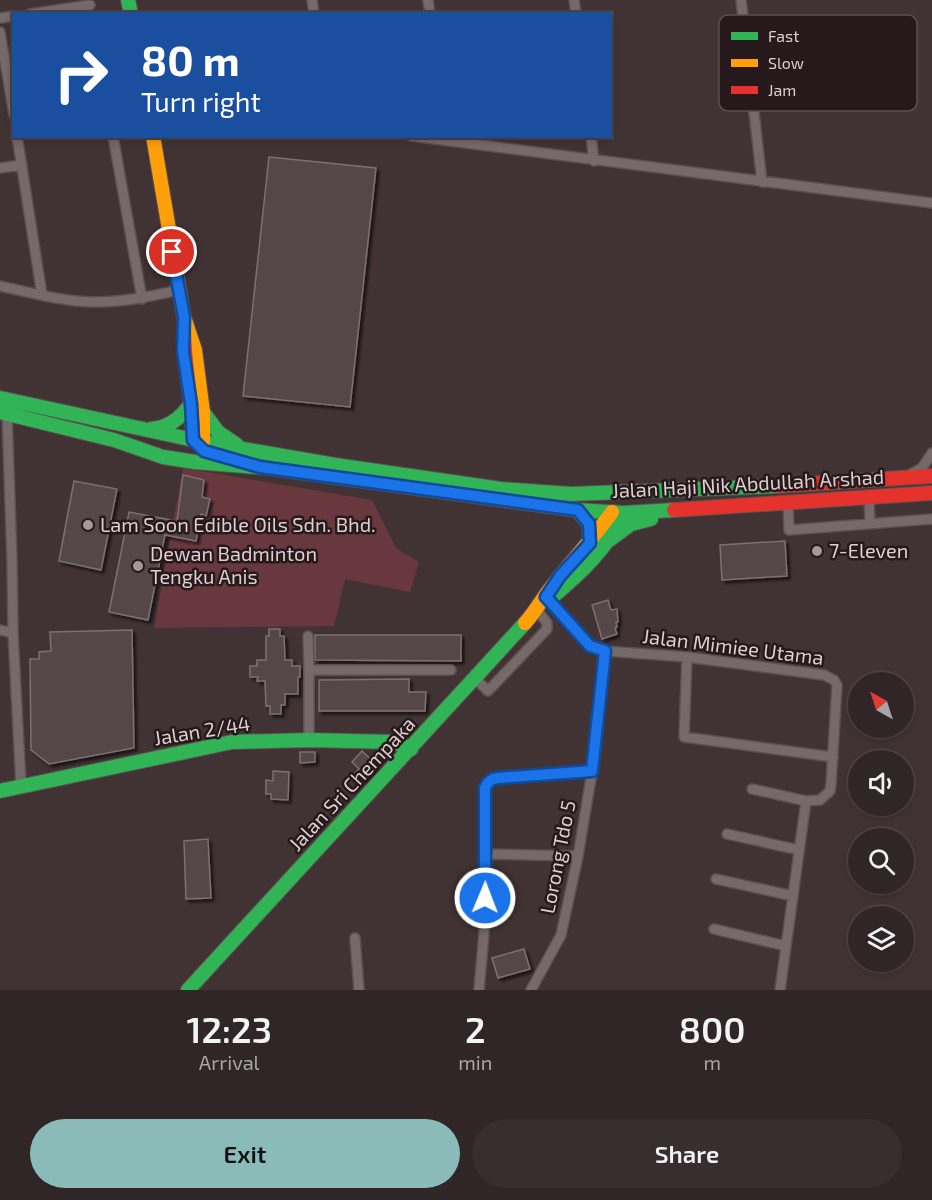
<!DOCTYPE html>
<style>
:root{--surface:#312627;--page:#392e2f;--text:#f1f3f6;--muted:#a8a5a7;--line:#4c4344;--accent:#8bbbb9}
body{margin:0;font-family:"Exo 2",sans-serif;background:var(--page);color:var(--text);height:100vh;display:flex;flex-direction:column;font-size:22px;white-space:nowrap}
*{box-sizing:border-box;margin:0}
p{font-size:20px;color:var(--muted)}
.icon{flex:none;width:33px;height:33px;fill:none;stroke:currentColor;stroke-width:2;stroke-linecap:round;stroke-linejoin:round}
.map{position:relative;height:990px;overflow:hidden}
.side{display:flex;flex-direction:column;background:var(--surface);flex:1}
.side>*{flex:none}
.top-card{position:absolute;left:12px;top:12px;width:600px;height:126px;border-radius:0px;box-shadow:0 3px 9px #0003,0 0 0 2px var(--line);background:#1a4fa0;color:#fff;overflow:hidden}
.needle{width:39px;rotate:321deg}
.fabs{position:absolute;left:848px;top:672px;display:grid;gap:12px}
.fabs a{display:grid;place-items:center;width:66px;height:66px;border-radius:50%;background:var(--surface);box-shadow:0 3px 9px #0003,0 0 0 2px var(--line);font-size:30px}
.pin{position:absolute;display:grid;place-items:center;width:51px;height:51px;color:#fff;margin:-26px;border:3px solid #fff;border-radius:50%;box-shadow:0 2px 6px #0007}
.me{position:absolute;width:66px;margin:-33px;rotate:1deg;stroke-linejoin:round;filter:drop-shadow(0 0 4px #0008)}
.turn{display:flex;align-items:center;gap:21px;height:126px;padding:0 30px;font-size:27px}
.turn .icon{width:78px;height:78px;stroke-width:2.5}
.turn b{display:block;font-size:42px;line-height:51px}
.eta{display:flex;justify-content:space-evenly;align-items:center;height:102px;text-align:center}
.eta b{font-size:36px;font-weight:600;line-height:42px}
.primary-button{display:flex;gap:12px;margin-top:auto;padding:12px 30px}
.primary-button a{flex:1;height:69px;border-radius:36px;background:var(--accent);color:#111;font-size:24px;font-weight:600;line-height:69px;text-align:center}
.primary-button a+a{background:var(--page);color:var(--text)}
.map>svg:first-child{display:block}
.green{fill:#69383f}
.building{fill:#544748;stroke:#7c7071;stroke-width:1.5;filter:url(#shadow)}
.lines{fill:none;stroke-linecap:round;stroke-linejoin:round}
.street-casing{stroke:#5c4f50;stroke-width:12}
.fast-casing{stroke:#5c4f50;stroke-width:16}
.slow-casing{stroke:#5c4f50;stroke-width:16}
.jam-casing{stroke:#5c4f50;stroke-width:16}
.street{stroke:#75696a;stroke-width:9}
.fast{stroke:#30b455;stroke-width:14}
.slow{stroke:#ff9f0a;stroke-width:14}
.jam{stroke:#e5322d;stroke-width:14}
.route-casing{stroke:#114b97;stroke-width:15}
.route{stroke:#1a73e8;stroke-width:10}
.poi-dot{fill:#a89799;stroke:#25191b;stroke-width:2}
.labels{text-anchor:middle;stroke-width:5;stroke-linejoin:round;paint-order:stroke}
.street-label{font-size:20px;fill:#dfcdcf;stroke:#25191b}
.poi-label{font-size:20px;fill:#dfcdcf;stroke:#25191b;text-anchor:start}
.key{fill:#25191b;stroke:#5d4f51;stroke-width:1.5}
.key-label{font-size:16px;fill:#dfcdcf}
</style>
<div class="map">
<svg width="932" height="990" viewBox="0 0 932 990">
<defs>
<filter id="shadow"><feDropShadow dx="3" dy="3" stdDeviation="1.5" flood-color="#0009"/></filter>
</defs>
<rect width="100%" height="100%" fill="#413334"/>
<path class="green" d="M183 468 372 500 396 548 419 562 410 592 345 579 334 626 154 628Z"/>
<path class="building" d="M269 157 376 168 350 407 243 396Z
M183 475 204 480 202 497 210 499 206 516 201 514 196 541 165 535 148 620 109 612 129 512 177 521Z
M74 481 117 489 101 570 59 561Z
M785 541 787 576 722 580 720 545Z
M608 600 611 610 617 609 618 622H616L617 627 615 628 617 634 602 639 592 605Z
M269 629H280V636H284L285 660H292V666H300V677H298V694H285V705H281V714H270V706H266L265 681H257L258 677H250V666H257V660H266V636H269Z
M132 630 134 748 49 764 31 750 30 659H39V652L51 651 50 632Z
M315 635H461V661L315 660Z
M409 679V692H426L425 711H319V680Z
M362 751 377 765 363 780 355 773 359 769 352 762Z
M300 752H315V762L300 763Z
M273 771 289 772 288 800 271 799V794H266V780L273 781Z
M208 839 211 898 186 899 184 841Z
M524 949 530 969 498 978 492 958Z"/>
<g class="lines">
<defs>
<path id="street" d="M312 0 314 14
M428 0 430 14
M574 0 576 14
M741 0 762 182
M30 14 90 5
M0 18 14 16
M0 32 14 115
M17 136 42 295
M113 136 142 299
M411 136 932 203
M591 136 594 161
M0 168 22 165
M0 286C31 293 65 302 96 302 125 302 152 296 179 290
M7 413 12 561 13 633 21 785
M911 474 922 468 932 453
M869 498 870 523
M788 504 789 530 932 519
M546 597 590 646 605 651 687 657 824 675 834 680 837 685 831 784 830 791 820 800 806 801 752 789
M0 630 13 633
M308 636 309 670
M687 657 684 737 833 757
M475 678 488 691 547 629V623L537 610
M309 740V670H451
M727 834 799 850
M486 854 578 856
M716 879 793 896
M714 929 786 946
M355 938 359 990
M479 990 484 933 485 788C488 781 491 779 498 778L592 771
M531 990 561 935 578 856 596 748 605 651
M780 990 806 801"/>
<path id="fast" d="M128 0 131 14
M0 398 203 442 335 465 501 489 571 494 777 486
M0 412 114 440 163 457 195 462 269 468 577 510 623 513 674 510
M203 412 218 432 237 445
M151 429C169 428 180 418 191 404
M577 510 589 524 590 543
M604 544 631 524 651 519
M552 597C580 574 609 547 623 513
M0 791 232 742 309 740 394 742 411 749
M188 990 525 623"/>
<path id="slow" d="M153 136 184 317 195 350 203 412V442
M525 623C536 611 543 597 553 585 572 560 594 538 612 512"/>
<path id="jam" d="M184 328C184 366 193 402 193 440
M777 486 932 476
M674 510 932 493"/>
</defs>
<use href="#street" class="street-casing"/>
<use href="#fast" class="fast-casing"/>
<use href="#slow" class="slow-casing"/>
<use href="#jam" class="jam-casing"/>
<use href="#street" class="street"/>
<use href="#fast" class="fast"/>
<use href="#slow" class="slow"/>
<use href="#jam" class="jam"/>
</g>
<g class="lines">
<defs>
<path id="route" d="M172 252 184 317 183 351 191 404 193 440 204 451 260 467 578 510 589 524 590 543 560 576 546 597 590 646 605 651 592 771 498 778C491 779 488 781 485 788V898"/>
</defs>
<use href="#route" class="route-casing"/>
<use href="#route" class="route"/>
</g>
<g class="poi-dot">
<circle cx="88" cy="525" r="6"/>
<circle cx="817" cy="551" r="6"/>
<circle cx="138" cy="566" r="6"/>
</g>
<g class="labels">
<g class="street-label">
<text transform="translate(748 484) rotate(-3)" y="7">Jalan Haji Nik Abdullah Arshad</text>
<text transform="translate(733 647) rotate(7)" y="7">Jalan Mimiee Utama</text>
<text transform="translate(202 731) rotate(-9)" y="7">Jalan 2/44</text>
<text transform="translate(352 784) rotate(-47)" y="7">Jalan Sri Chempaka</text>
<text transform="translate(558 857) rotate(-79)" y="7">Lorong Tdo 5</text>
</g>
<g class="poi-label">
<text x="100" y="532">Lam Soon Edible Oils Sdn. Bhd.</text>
<text x="829" y="558">7-Eleven</text>
<text x="150" y="561">Dewan Badminton<tspan x="150" dy="23">Tengku Anis</tspan></text>
</g>
</g>
<rect x="719" y="15" width="198" height="96" rx="9" class="key"/>
<rect x="731" y="32" width="27" height="8" fill="#30b455"/>
<rect x="731" y="59" width="27" height="8" fill="#ff9f0a"/>
<rect x="731" y="86" width="27" height="8" fill="#e5322d"/>
<g class="key-label">
<text x="768" y="42">Fast</text>
<text x="768" y="69">Slow</text>
<text x="768" y="96">Jam</text>
</g>
</svg>
<div class="fabs">
<a><svg class="needle" viewBox="-14 -14 28 28"><path d="M0-13l5 13h-10z" fill="#e53935"/><path d="M0 13l5-13h-10z" fill="#a8a5a7"/></svg></a>
<a><svg class="icon" aria-label="sound" viewBox="0 0 24 24"><path d="M4 9h4l5-4v14l-5-4H4zM17 9q2 3 0 6"/></svg></a>
<a><svg class="icon" aria-label="search" viewBox="0 0 24 24"><circle cx="10" cy="10" r="6"/><path d="M15 15l6 6"/></svg></a>
<a><svg class="icon" aria-label="layers" viewBox="0 0 24 24"><path d="M12 4l9 5-9 5-9-5zM3 14l9 5 9-5"/></svg></a>
</div>
<div class="pin" style="left:172px;top:252px;background:#d93025"><svg class="icon" aria-label="arrive" viewBox="0 0 24 24"><path d="M6 21V4h12l-3 4 3 4H6"/></svg></div>
<svg class="me" style="left:485px;top:898px" viewBox="-20 -20 40 40"><circle r="17" fill="#1a73e8" stroke="#fff" stroke-width="3"/><path d="M0-11L8 9 0 5-8 9z" fill="#fff"/></svg>
<div class="top-card">
<div class="turn"><svg class="icon" aria-label="right" viewBox="0 0 24 24"><path d="M7 20v-9h11M14 6l5 5-5 5"/></svg><div><b>80 m</b>Turn right</div></div>
</div>
</div>
<section class="side">
<div class="eta">
<div><b>12:23</b><p>Arrival</p></div>
<div><b>2</b><p>min</p></div>
<div><b>800</b><p>m</p></div>
</div>
<div class="primary-button"><a>Exit</a><a>Share</a></div>
</section>
